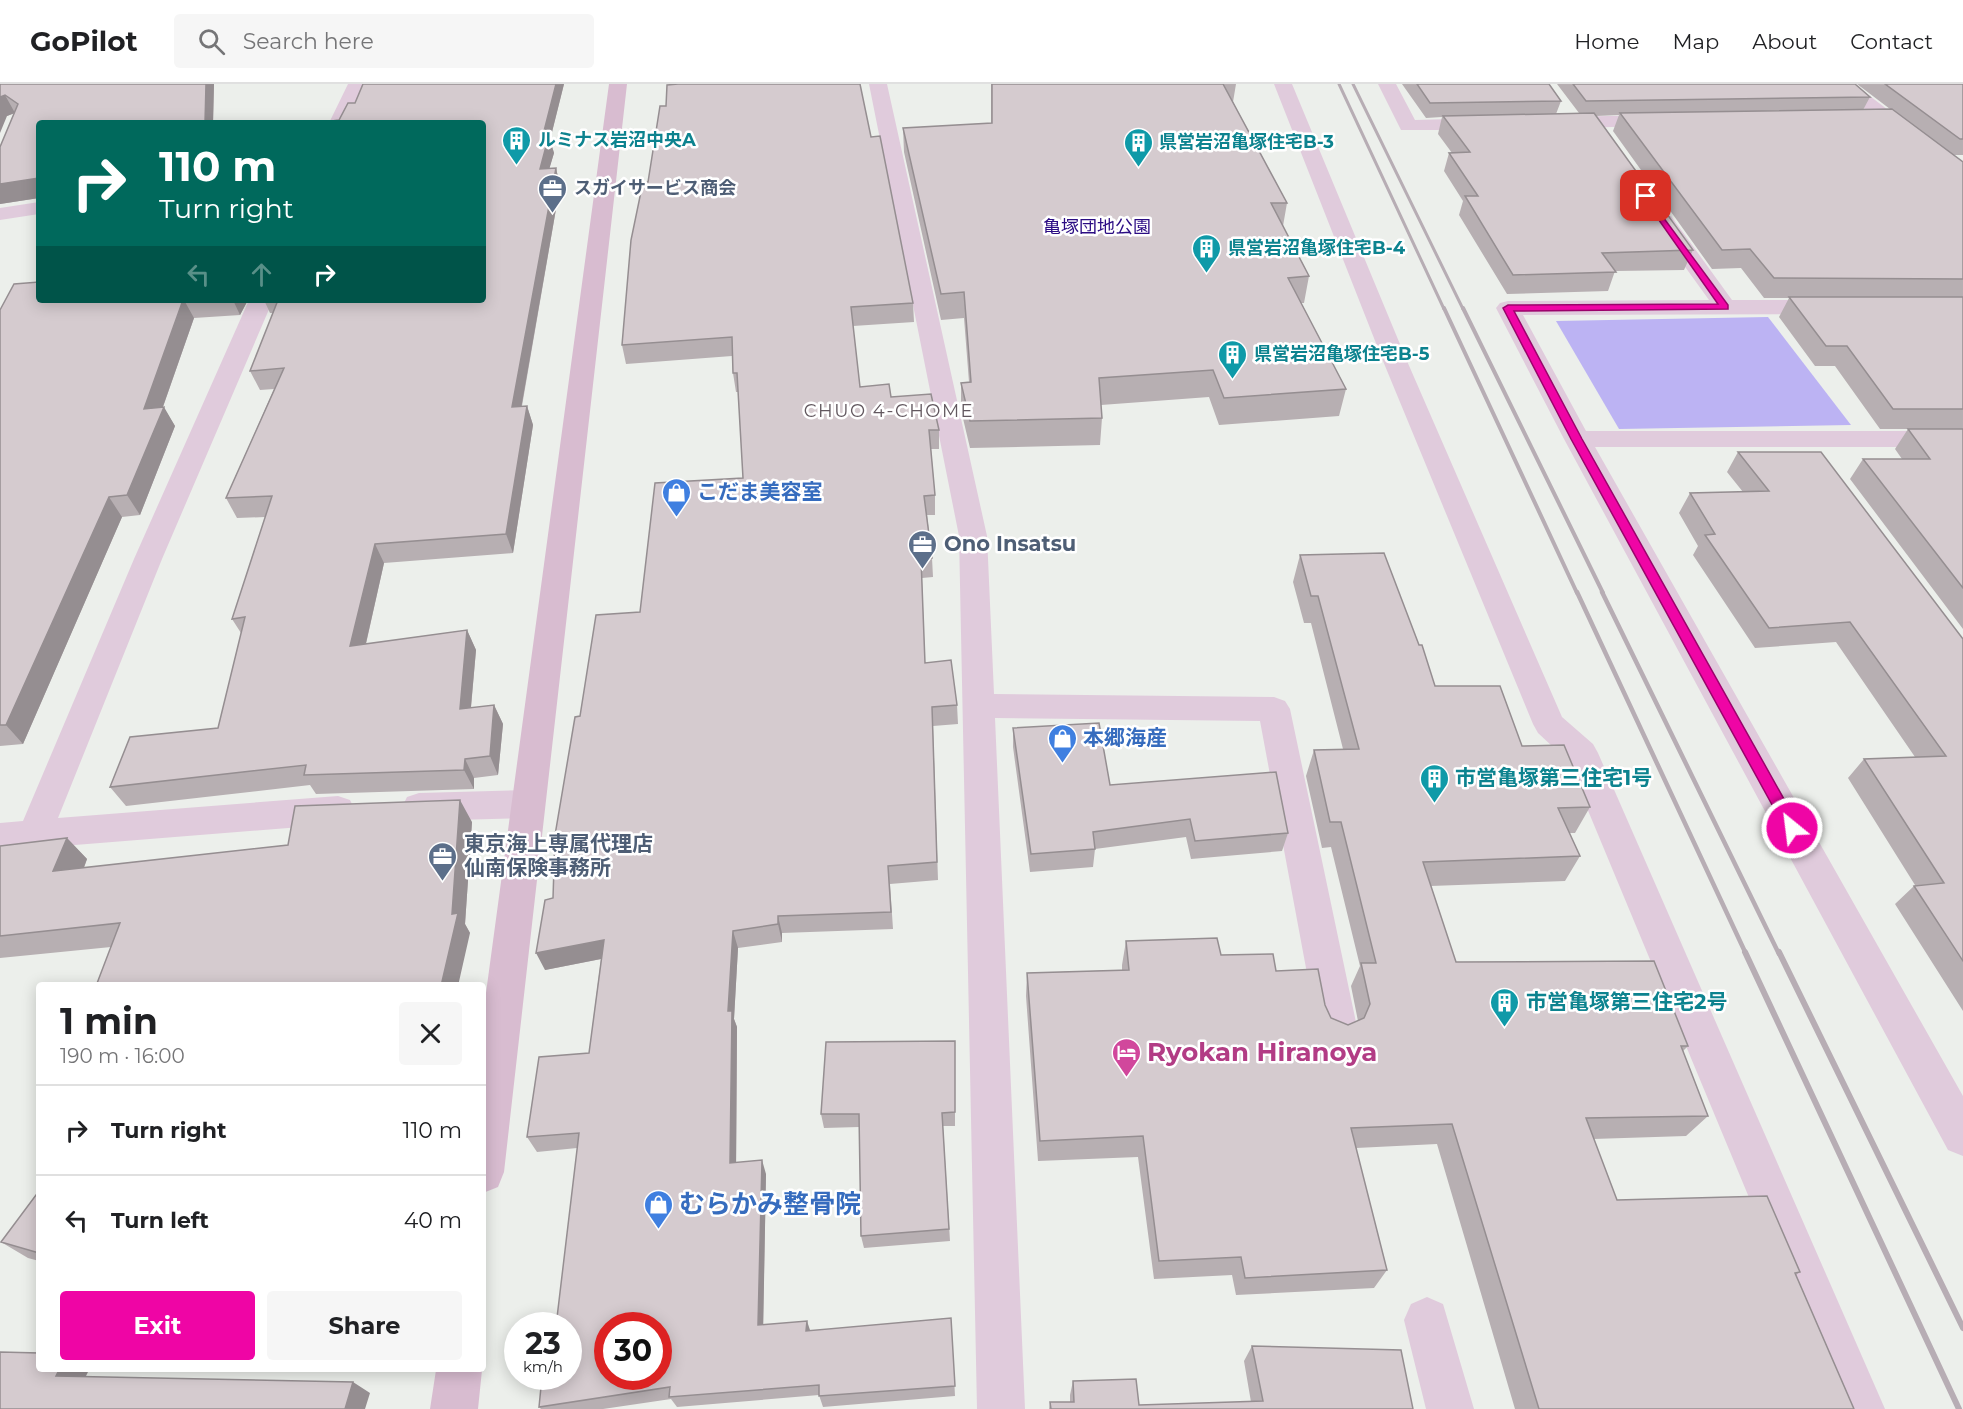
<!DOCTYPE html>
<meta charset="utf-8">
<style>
:root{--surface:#fff;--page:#f6f6f6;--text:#202124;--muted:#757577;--line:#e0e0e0;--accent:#ef05a5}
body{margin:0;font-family:Montserrat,"Noto Sans JP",sans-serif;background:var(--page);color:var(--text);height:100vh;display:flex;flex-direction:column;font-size:22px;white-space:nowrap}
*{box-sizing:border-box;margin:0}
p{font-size:20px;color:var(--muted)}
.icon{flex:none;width:33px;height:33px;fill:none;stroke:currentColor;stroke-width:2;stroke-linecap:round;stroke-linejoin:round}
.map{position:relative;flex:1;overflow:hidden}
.sheet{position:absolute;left:36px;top:898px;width:450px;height:390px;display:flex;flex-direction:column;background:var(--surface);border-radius:6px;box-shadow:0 3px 15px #0003}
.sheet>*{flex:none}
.hud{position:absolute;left:36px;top:36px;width:450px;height:183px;border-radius:6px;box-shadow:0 3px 15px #0003;background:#00695c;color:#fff;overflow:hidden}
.speed{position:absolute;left:504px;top:1228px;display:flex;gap:12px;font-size:30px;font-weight:700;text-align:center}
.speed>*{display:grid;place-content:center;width:78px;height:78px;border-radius:50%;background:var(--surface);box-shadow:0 3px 15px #0003;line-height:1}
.speed small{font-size:15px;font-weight:400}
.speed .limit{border:9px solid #d22;background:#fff;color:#111}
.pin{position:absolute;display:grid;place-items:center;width:51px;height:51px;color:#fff;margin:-26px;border-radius:12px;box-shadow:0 3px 9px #0006}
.me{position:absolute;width:66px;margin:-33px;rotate:331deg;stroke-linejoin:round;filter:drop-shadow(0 0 4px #0008)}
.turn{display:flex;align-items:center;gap:21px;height:126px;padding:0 24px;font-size:27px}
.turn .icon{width:78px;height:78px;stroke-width:2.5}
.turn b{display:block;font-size:42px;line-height:51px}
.lanes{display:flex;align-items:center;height:57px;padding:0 24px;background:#0003;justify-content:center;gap:30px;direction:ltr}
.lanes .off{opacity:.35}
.round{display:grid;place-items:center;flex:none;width:63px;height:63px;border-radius:6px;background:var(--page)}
.summary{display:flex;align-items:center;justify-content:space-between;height:102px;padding:0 24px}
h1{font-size:36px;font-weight:700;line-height:45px}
.primary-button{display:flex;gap:12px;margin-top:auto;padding:12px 24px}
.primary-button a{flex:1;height:69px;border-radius:6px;background:var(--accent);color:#fff;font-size:24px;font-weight:700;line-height:69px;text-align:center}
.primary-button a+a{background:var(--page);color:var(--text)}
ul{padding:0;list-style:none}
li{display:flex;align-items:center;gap:18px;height:90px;padding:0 24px;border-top:2px solid var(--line)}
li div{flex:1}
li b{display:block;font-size:22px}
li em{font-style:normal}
header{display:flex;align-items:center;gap:36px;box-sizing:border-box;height:84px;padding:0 30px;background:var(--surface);border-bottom:2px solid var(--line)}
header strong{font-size:28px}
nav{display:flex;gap:33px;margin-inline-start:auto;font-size:21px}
.search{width:420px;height:54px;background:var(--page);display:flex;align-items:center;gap:15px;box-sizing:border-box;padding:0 21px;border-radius:6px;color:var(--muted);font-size:22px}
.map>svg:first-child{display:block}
.green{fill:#bcb3f3}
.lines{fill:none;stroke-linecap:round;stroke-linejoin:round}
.street{fill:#e0cbdc;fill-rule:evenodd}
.secondary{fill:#d8bcd0;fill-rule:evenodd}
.rail-far3{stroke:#b7adb4;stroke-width:3}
.rail-far2{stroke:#b7adb4;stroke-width:4}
.rail-far1{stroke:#b7adb4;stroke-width:4.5}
.rail{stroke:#b7adb4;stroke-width:6}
.wall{fill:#b7afb2}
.shaded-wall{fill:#958e91}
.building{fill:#d5cbcf;stroke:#958e91;stroke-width:1.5;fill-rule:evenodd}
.route{fill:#ef05a5;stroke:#9b036b;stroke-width:1.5}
.labels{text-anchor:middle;stroke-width:5;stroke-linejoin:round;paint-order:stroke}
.far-culture-label{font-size:18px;font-weight:bold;fill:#0d838f;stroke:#fff;text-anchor:start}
.far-service-label{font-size:18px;font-weight:bold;fill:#4e5e75;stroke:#fff;text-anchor:start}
.far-park-label{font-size:18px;fill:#2b0c83;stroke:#fff}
.far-neighbourhood-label{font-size:18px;letter-spacing:1.5px;fill:#62585f;stroke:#fff}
.shop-label{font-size:21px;font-weight:bold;fill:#366cbe;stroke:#fff;text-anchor:start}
.service-label{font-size:21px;font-weight:bold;fill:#4e5e75;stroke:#fff;text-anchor:start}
.culture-label{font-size:21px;font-weight:bold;fill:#0d838f;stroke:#fff;text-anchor:start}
.near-hotel-label{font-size:26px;font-weight:bold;fill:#b23c85;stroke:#fff;text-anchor:start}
.near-shop-label{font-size:26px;font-weight:bold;fill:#366cbe;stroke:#fff;text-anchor:start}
</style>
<header>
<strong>GoPilot</strong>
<div class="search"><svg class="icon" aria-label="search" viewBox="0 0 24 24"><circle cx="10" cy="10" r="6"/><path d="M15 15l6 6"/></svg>Search here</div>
<nav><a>Home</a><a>Map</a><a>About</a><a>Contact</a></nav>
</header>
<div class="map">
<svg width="1963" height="1325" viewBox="0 0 1963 1325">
<rect width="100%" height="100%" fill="#ecefeb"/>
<path class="green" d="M1768 233 1851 341 1619 345 1556 237Z"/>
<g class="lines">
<path class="street" d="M348 0H366L349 39H329Z
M869 0H887L987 452 994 610 1274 613 1285 617 1290 625 1357 943 1351 956 1337 961 1323 956 1317 943 1260 637 995 634 1025 1325H977L959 452Z
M1274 0H1292L1407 277 1562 633 1593 660 1598 669 1885 1325H1837L1567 676 1538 649 1533 640 1383 277Z
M1378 0H1396L1415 36 1487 34 1497 40 1487 46H1401Z
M1833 0H1854L1963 83V99L1956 97Z
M1660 31 1670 37 1667 41 1556 45 1546 39 1556 33Z
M39 118V130L0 136V124Z
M1663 131 1671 132 1732 216H1830L1838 218 1842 223 1838 228 1830 230 1523 231 1586 347H1963V363H1595L1963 1012V1072L1948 1066 1564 355 1496 224 1500 219 1508 217 1709 216 1652 137 1655 132Z
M249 216H273L162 475 58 734 338 712 350 716 355 726 350 736 338 740 0 767V739L23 737 134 475Z
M528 706 540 710 545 720 540 730 528 734 419 737 407 733 402 723 407 713 419 709Z
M1427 1213 1443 1220 1474 1325H1426L1404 1236 1411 1220Z"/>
<path class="secondary" d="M609 0H627L504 1088 498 1103 483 1109V931Z
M436 1286H482L478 1325H430Z"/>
<path class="rail-far3" d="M1339 0 1444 225
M1353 0 1463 225"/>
<path class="rail-far2" d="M1444 224 1577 509
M1463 224 1603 509"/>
<path class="rail-far1" d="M1577 508 1746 870
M1602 508 1779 870"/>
<path class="rail" d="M1745 868 1959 1325
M1779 868 1963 1244"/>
</g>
<path class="wall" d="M0 0H214L213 39H39V114L0 120V63L14 29 7 32Z
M363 0H564L550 56 554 69 549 85 556 84 560 102 522 322H527L533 341 513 469 384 479 366 560 467 546 476 566 471 624 494 621 503 640 498 691 474 694V705L316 710 310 701 126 722 110 703 218 644 241 549 232 535 265 433 237 434 226 414 274 305 260 306 250 287 273 229H270L264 216H483L339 36 355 19Z
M991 0H1236L1233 18 1287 119 1283 142 1309 192 1304 219H1301L1346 305 1339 332 1219 341 1209 313 1101 321 1102 334 1100 361 970 364 961 326V299L969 298 964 234 941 236 904 68 903 44 991 39Z
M1402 0H1549L1561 17 1556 30 1579 29 1557 0H1855L1870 13 1863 26 1890 25 1857 0H1963V71H1953L1963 78V545L1850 395 1863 375H1902L1895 365 1908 345H1949H1880L1835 282H1815L1779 233 1789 214H1764L1741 184 1712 185 1613 47 1619 31 1596 32 1693 166 1684 186 1615 187 1608 207 1507 210 1459 131 1463 117 1444 87 1449 69H1452L1438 50 1442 33 1426 34Z
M871 53 913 219 914 238 853 242 860 303 891 313 939 346V365H931L935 411V431H927L932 474 933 493 922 494 925 579 957 621 958 640 933 642 938 796 890 800 893 845 782 849V858L738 864 734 935 737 943 736 1078 766 1090 763 1241 810 1247 951 1234 955 1312 823 1323 819 1311 677 1323 671 1315 603 1325H541L539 1323 568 1293 577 1064 537 1068 527 1053 589 969 601 875 545 886 553 814 580 632 640 528 743 394 738 308H736L733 289 732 272 626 280 622 261 648 98Z
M39 216H248L240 231 194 234 163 323 175 342 140 431 122 433 23 660 0 662V226Z
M1738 368 1963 555V927L1895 820 1914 802 1915 801 1848 694 1864 675 1915 673 1836 558 1755 564 1693 471 1698 462 1679 429 1690 409 1743 408 1727 388Z
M1300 471 1419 561 1435 602 1522 662 1590 723 1575 749H1569L1580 772 1565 797 1431 802 1456 878 1688 962 1683 967 1708 1032 1686 1052 1593 1055 1617 1116 1800 1188 1796 1191 1854 1325H1515L1437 1060 1356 1064 1387 1186 1374 1204 1236 1211 1232 1191 1154 1195 1138 1073 1038 1077 1026 912 1027 889 1122 886V881L1126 857 1221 871 1276 887 1325 921 1331 934 1348 941 1358 937 1351 902 1360 882 1331 763 1322 764 1306 692 1314 666 1343 665 1311 539H1304L1293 498Z
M1013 644 1110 701 1288 749 1282 767 1191 775 1186 753 1095 765 1093 783 1030 788 1013 663Z
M472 738 465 840 470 849 111 863 0 874V762L67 754 87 775 84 784 288 761Z
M955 971V1042H943L950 1157 864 1164 861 1152 859 1043 824 1044 821 1030Z
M39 1107V1177L28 1174 1 1158Z
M1252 1262 1413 1325H1049L1050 1318H1070V1311L1073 1297 1139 1321 1251 1318 1244 1277Z"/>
<path class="shaded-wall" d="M206 0H214L213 39H205Z
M556 0H564L550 56 554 69 544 103 540 85 543 51Z
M5 11 15 29 7 32 0 49V13Z
M556 84 560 102 518 342 512 323Z
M39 94V114L0 120V100Z
M183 216H184L194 234 160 331 164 323 175 342 140 431 127 411 144 325Z
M233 216H248L240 231Z
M527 322 533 341 513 469 506 450Z
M109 413 122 433 23 660 6 641Z
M375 460 384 479 361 581 350 562Z
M467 546 476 566 469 644 460 625Z
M494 621 503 640 498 691 490 672Z
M465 675 474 694V705L464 686Z
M460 716 472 738 465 840 470 849 458 902H441L452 830Z
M67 754 87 775 74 809 53 787Z
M778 832 782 849V858L778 840Z
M733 847 738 864 734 935 737 943 736 1093 730 1079 728 927Z
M604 856 611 873 545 886 536 869Z
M762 1076 766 1090 763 1253 758 1241Z
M807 1237 811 1249 806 1247Z
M59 1286H89L80 1304 56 1292Z
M353 1298 370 1309 365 1325H345Z"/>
<path class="building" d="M0 0H206L205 39H39V94L0 100V63L18 20 5 11 0 13Z
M363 0H556L543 51H549L540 85 556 84 512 323 527 322 506 450 375 460 350 562 467 546 460 625 494 621 490 672 465 675 464 686 304 691 306 681 110 703 130 653 218 644 245 533 232 535 272 412 226 414 284 284 250 287 278 216H483V39H317L339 36 348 19H355Z
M678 0H860L871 53 880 52 913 219 851 223 860 303 889 300 891 313 931 310 939 346H929L935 411 924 412 932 474 921 475 925 579 951 576 957 621 932 623 937 778 888 782 891 828 778 832V840L733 847 728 927H732L730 1079 762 1076 758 1241 807 1237 806 1247 951 1234 955 1302 819 1312V1301L669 1313 670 1303 539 1323 542 1293H568V1242H556L579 1049 527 1053 539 973 589 969 604 856 536 869 545 816 553 814 555 751 575 633 580 632 596 531 640 528 655 399 743 394 737 289H733L732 253 622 261 631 156 643 98H648L660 22H666L667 1ZM608 1242H658V1293H608Z
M992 0H1223L1287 119H1271L1309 192 1288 194 1346 305 1224 314 1213 286 1099 294 1102 334 970 337 961 299 971 298 964 208 941 210 903 44 992 39Z
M1417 0H1549L1561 17 1430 19Z
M1573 0H1855L1870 13 1586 17Z
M1885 0H1963V55H1960Z
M1892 25 1963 78V195L1774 194 1750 165 1722 166 1620 29Z
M1594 29 1693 166 1602 169 1616 188 1513 191 1465 112H1478L1449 69 1470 68 1443 32Z
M39 198V216H183L144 325 164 323 127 411 109 413 6 641H0V226L14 200Z
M1789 213H1963V325H1893L1847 262H1826Z
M1908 345H1963V504L1863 375H1930Z
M1738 368H1821L1963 555V877L1914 802 1944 799 1864 675 1946 672 1850 538 1769 544 1705 451 1715 450 1690 409 1769 407Z
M1384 469 1419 561H1422L1435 602H1500L1522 662 1564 661 1590 723 1558 724 1580 772 1423 778 1456 878 1654 877 1688 962H1681L1708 1032 1586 1034 1617 1116 1767 1112 1800 1188 1795 1189 1854 1325H1539L1452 1040 1351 1044 1387 1186 1245 1194 1241 1173 1159 1177 1143 1052 1040 1057 1027 889 1129 886 1126 857 1217 854 1221 871 1273 870 1276 887 1318 885 1325 921 1331 934 1348 941 1364 934 1370 920 1361 879H1376L1341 738H1330L1314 666 1359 665 1318 512H1311L1300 471Z
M1099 639 1110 701 1276 688 1288 749 1195 757 1190 735 1093 748 1095 765 1031 770 1013 644Z
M460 716 452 830 458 829 441 902H96L120 839 0 852V762L67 754 53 787 288 761 295 722Z
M955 957V1028L942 1029 949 1145 861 1152 859 1030H821L826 958Z
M39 1107V1169L1 1158Z
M1252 1262 1401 1266 1413 1325H1051L1050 1318H1074L1073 1297 1136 1295 1139 1321 1263 1317Z
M0 1268 39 1269V1286H59L56 1292 353 1298 345 1325H0Z"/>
<path class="route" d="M1646 110 1728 221V225L1514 227 1582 355 1798 740 1800 744 1798 748H1787L1571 355 1503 224 1508 221 1718 220 1642 112Z"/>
<defs>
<symbol id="building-pin" viewBox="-11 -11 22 30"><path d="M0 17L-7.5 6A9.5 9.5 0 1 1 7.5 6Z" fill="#0f9aa8" stroke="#fff"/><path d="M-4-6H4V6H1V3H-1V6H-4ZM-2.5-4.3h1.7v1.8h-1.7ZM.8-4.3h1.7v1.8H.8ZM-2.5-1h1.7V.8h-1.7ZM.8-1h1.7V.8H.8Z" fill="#fff"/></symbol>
<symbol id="office-pin" viewBox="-11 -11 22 30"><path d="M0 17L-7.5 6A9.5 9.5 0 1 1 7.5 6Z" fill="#5c6f8a" stroke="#fff"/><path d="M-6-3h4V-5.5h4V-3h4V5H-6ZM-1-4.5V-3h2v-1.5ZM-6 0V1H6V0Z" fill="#fff"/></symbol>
<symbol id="shop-pin" viewBox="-11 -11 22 30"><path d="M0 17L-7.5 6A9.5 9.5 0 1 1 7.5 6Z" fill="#3f7fe0" stroke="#fff"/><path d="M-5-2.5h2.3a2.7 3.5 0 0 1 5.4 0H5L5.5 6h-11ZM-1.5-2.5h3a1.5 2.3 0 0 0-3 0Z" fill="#fff"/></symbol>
<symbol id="hotel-pin" viewBox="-11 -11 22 30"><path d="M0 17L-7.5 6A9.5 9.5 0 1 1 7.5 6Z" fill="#d1479c" stroke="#fff"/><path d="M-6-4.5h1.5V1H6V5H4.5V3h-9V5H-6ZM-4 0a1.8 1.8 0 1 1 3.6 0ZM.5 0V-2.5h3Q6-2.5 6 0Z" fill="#fff"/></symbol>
</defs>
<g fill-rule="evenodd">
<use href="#building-pin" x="500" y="40" width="33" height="45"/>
<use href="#building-pin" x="1122" y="42" width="33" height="45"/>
<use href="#office-pin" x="536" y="88" width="33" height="45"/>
<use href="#building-pin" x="1190" y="148" width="33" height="45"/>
<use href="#building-pin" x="1216" y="254" width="33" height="45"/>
<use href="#shop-pin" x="660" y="392" width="33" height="45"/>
<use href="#office-pin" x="906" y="444" width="33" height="45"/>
<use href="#shop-pin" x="1046" y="638" width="33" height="45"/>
<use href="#building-pin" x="1418" y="678" width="33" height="45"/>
<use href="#office-pin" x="426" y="756" width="33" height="45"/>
<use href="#building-pin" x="1488" y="902" width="33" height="45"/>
<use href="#hotel-pin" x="1110" y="952" width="33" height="45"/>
<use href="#shop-pin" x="642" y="1104" width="33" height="45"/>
</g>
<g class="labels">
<g class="far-culture-label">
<text x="538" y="62">ルミナス岩沼中央A</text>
<text x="1159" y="64">県営岩沼亀塚住宅B-3</text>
<text x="1228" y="170">県営岩沼亀塚住宅B-4</text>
<text x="1254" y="276">県営岩沼亀塚住宅B-5</text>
</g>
<g class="far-service-label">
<text x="574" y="110">スガイサービス商会</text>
</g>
<g class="far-park-label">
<text x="1097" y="149">亀塚団地公園</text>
</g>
<g class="far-neighbourhood-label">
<text x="889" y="333">CHUO 4-CHOME</text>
</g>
<g class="shop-label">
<text x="697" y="415">こだま美容室</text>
<text x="1083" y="661">本郷海産</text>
</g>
<g class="service-label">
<text x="944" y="467">Ono Insatsu</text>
<text x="464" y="767">東京海上専属代理店<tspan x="464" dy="24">仙南保険事務所</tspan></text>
</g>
<g class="culture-label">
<text x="1455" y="701">市営亀塚第三住宅1号</text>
<text x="1526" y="925">市営亀塚第三住宅2号</text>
</g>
<g class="near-hotel-label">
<text x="1147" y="977">Ryokan Hiranoya</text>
</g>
<g class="near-shop-label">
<text x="679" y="1129">むらかみ整骨院</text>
</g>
</g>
</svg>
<div class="speed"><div>23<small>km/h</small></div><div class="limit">30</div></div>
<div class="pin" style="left:1646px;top:112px;background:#d93025"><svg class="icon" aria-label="arrive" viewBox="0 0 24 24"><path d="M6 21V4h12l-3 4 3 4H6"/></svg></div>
<svg class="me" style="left:1792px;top:744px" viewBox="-20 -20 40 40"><circle r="17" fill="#ef05a5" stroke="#fff" stroke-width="3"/><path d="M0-11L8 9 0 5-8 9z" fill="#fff"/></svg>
<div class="hud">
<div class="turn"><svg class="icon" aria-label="right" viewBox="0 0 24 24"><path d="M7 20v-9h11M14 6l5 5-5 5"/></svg><div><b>110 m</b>Turn right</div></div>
<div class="lanes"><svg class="icon off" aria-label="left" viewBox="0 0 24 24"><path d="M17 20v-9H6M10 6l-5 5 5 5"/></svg><svg class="icon off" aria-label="ahead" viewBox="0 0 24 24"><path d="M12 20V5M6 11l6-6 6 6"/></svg><svg class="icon" aria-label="right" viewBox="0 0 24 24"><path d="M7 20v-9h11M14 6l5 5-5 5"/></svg></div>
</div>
<section class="sheet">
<div class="summary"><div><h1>1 min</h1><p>190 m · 16:00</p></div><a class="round"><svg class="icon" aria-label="close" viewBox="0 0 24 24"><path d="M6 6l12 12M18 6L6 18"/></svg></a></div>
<ul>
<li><svg class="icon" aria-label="right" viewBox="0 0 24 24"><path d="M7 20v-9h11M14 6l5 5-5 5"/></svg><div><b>Turn right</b></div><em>110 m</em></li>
<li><svg class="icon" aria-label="left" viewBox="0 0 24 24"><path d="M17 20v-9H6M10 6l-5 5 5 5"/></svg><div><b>Turn left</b></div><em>40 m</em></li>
</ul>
<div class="primary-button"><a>Exit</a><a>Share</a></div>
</section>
</div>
